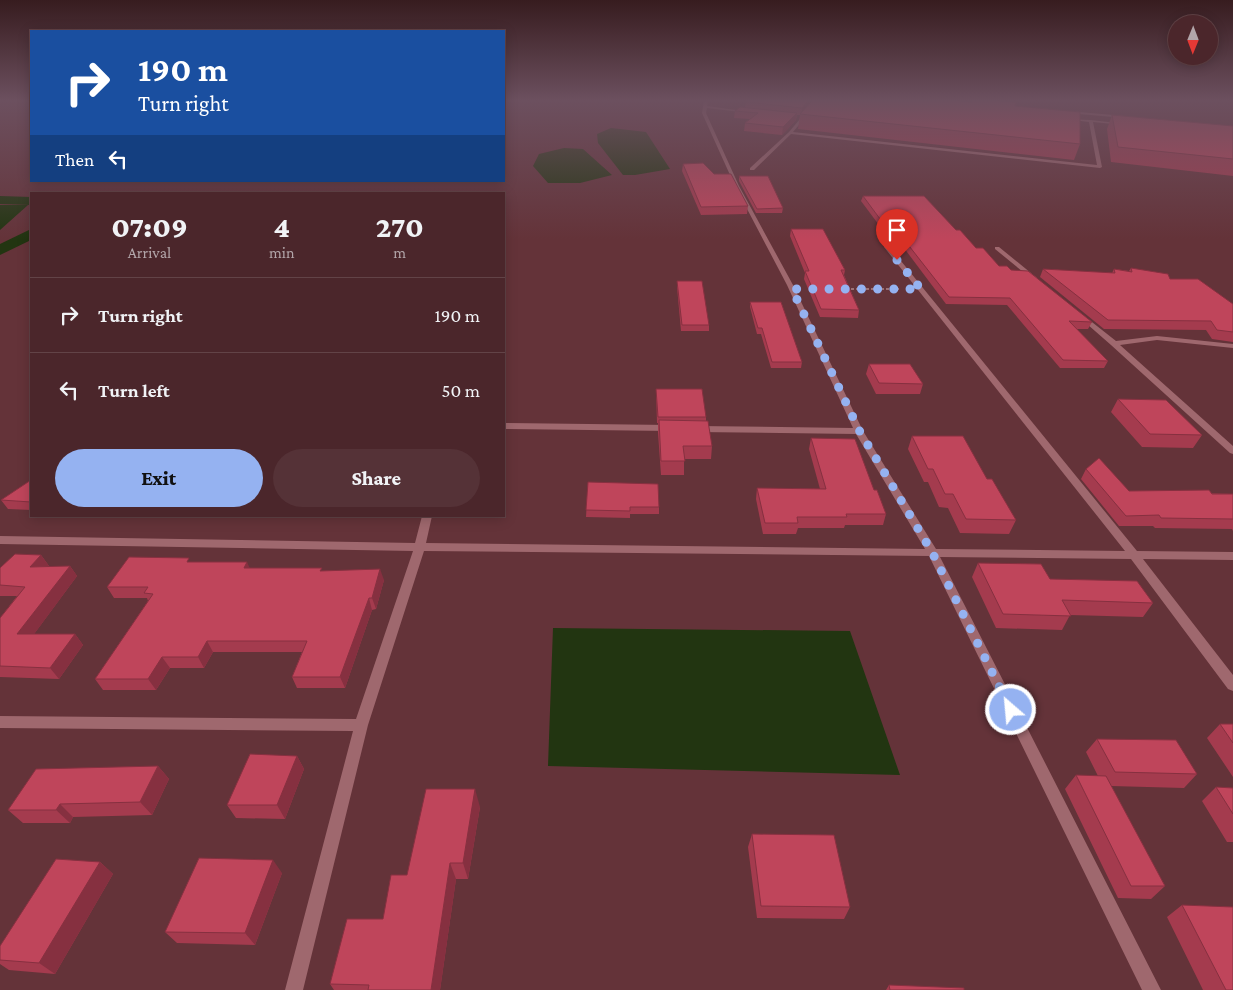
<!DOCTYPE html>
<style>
:root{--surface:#4b262b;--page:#553237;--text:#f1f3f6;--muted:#b2a5a9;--line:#624347;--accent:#95b2f1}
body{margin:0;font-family:"Crimson Pro",serif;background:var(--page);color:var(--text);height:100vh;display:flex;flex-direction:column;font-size:19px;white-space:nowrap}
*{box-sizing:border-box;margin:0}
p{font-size:16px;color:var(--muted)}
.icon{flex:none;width:28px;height:28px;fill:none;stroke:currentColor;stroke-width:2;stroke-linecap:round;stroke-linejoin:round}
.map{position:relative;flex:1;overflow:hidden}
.sheet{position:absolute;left:30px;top:192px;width:475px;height:325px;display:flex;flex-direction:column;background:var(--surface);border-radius:0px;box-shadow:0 2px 12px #0003,0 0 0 1px var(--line)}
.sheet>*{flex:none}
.top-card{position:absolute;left:30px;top:30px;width:475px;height:152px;border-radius:0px;box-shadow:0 2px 12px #0003,0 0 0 1px var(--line);background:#1a4fa0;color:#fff;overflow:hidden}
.needle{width:32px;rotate:181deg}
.controls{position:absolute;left:1168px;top:15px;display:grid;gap:10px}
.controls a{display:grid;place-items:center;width:50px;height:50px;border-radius:50%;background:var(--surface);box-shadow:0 2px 12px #0003,0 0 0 1px var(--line);font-size:25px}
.pin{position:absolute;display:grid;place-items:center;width:42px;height:42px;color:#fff;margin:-51px -21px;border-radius:50% 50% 50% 0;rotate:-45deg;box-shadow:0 0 5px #0007}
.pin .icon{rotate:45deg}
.me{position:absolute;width:55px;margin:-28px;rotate:333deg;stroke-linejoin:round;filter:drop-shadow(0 0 4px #0008)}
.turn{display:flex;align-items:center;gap:18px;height:105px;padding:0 25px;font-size:22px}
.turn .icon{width:65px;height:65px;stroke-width:2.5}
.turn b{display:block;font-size:35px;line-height:42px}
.then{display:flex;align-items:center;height:48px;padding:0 25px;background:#0003;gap:10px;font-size:19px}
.eta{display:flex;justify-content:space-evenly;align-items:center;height:85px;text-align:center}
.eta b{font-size:30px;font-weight:800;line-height:35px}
.button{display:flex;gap:10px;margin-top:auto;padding:10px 25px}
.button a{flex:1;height:58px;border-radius:30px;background:var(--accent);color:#111;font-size:20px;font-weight:800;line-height:58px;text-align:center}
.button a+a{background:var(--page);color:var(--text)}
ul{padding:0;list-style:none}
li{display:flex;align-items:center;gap:15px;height:75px;padding:0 25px;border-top:1px solid var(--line)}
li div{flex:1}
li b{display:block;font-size:19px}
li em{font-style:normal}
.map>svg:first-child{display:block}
.water{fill:#223511}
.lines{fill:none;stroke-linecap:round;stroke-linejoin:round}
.canal{fill:#223511;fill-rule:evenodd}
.path{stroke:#9c7276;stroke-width:2;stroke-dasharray:3 2;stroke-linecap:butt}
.street{fill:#9f686e;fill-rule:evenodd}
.wall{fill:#a43b4e}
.shaded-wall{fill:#863040}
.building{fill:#bf455b;stroke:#863040}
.route{stroke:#95b2f1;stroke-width:9;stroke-dasharray:0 16.2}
</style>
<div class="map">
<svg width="1233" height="990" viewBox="0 0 1233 990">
<rect width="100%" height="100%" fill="#643339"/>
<path class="water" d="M611 128 646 132 670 169 635 175H623L598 143 597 134Z
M564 148 583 149 612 175 580 183H548L533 166 539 154Z
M0 205H28L0 230Z
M553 628 850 631 900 775 548 766Z"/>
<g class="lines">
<path class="canal" d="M0 196 31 197V205L0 204Z
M31 229V240L0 255V244Z"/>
<path class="path" d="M846 289H900"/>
<path class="street" d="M704 100H708L707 106 751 112 749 113 707 108 706 113 739 186 793 285 863 431 936 549 1125 551 884 247V245H888L1137 551 1233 552V560L1143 559 1233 675V691L1228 689 1131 559 940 557 1161 990H1142L929 556 424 551 368 725 303 990H285L353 731 0 728V716L356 719 413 551 0 544V536L415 543 422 516H432L426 543 925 549 856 434 697 432 693 429 697 426 853 428 787 285 735 186 702 113Z
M816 100H820L793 132 1097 165 1089 122 1065 119 1091 120 1125 124 1123 125 1093 122 1102 167 1100 168 791 134 754 170H750V168L789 132Z
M1068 111 1125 116 1127 117 1125 118 1067 113Z
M995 247H999L1037 278V280H1033L995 249Z
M1079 315H1083L1116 341 1157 336 1233 344V348L1157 340 1120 345 1233 446V454L1230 453 1111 345 1079 317Z
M504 423 670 425 674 428 670 431 504 429Z"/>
</g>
<path class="wall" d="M746 102 1015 106 1080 144 1074 160 798 129 800 115H797L796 120 782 135 744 131 745 123 750 119 734 118 735 111 745 107Z
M1112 115 1233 126V176L1111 162 1107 129Z
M683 164 748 206 747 214 701 215 682 171Z
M739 176 783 208 782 213H756L739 181Z
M863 196 956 230 976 248 999 266 1011 270 1092 322 1088 329H1076L1108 361 1104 368H1060L1007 305 946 304 904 248H902L891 233H885L861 201Z
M791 229 845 270 844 275 859 310 858 318 820 317 804 279 805 273 790 236Z
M1131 268 1170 279 1233 304V342L1212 339 1206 330 1104 329 1040 277 1043 269 1112 273 1114 269 1129 271Z
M677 281 709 325V331H681L677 287Z
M750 302 802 362 801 368H771L761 334H757L750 307Z
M869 364 923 384 920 394H876L866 374Z
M656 389 706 417V421L712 446 711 459H684V475H661L658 433V423H657Z
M1118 399 1202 435 1193 448 1142 447 1111 412Z
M912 436 987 479 1016 520 1009 534 960 533 948 508 939 507 928 482H924L908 449Z
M811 438 874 490 886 514 883 525H845L844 528H798L796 534H763L756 499 757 488 820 489 809 449Z
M1086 469 1129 491 1233 494V531L1232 529 1155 528 1153 526H1119L1081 479Z
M31 480V510L8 509 1 500Z
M588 482 659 507V514H630V518L586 517Z
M41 555 49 566H70L77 576 34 634H75L83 645 59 679 0 677V618L17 596H0V568Z
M191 562 250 568 323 571 384 580 376 609 372 610 345 688H297L292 677 302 652H213L204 668H170L156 690H103L95 679 148 601 147 598H114L107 587Z
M978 563 1050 579 1153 603 1143 617 1070 615 1062 630 996 628 972 577Z
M1220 724H1233V777L1207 738Z
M1097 739 1197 774 1184 788 1111 786 1165 886 1151 899 1118 898 1065 789 1076 775 1098 776 1086 752Z
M297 756 304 769 285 819 236 818 227 805Z
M158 766 169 779 152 815 73 817 70 823H23L8 810Z
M1216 787 1233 788V842H1227L1202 801Z
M480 807 468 879H456L440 990H334L330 984 383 919 407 875Z
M752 834 850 907 844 919 757 918 748 847Z
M100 862 113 874 55 974 9 970 0 964V946Z
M282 873 255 945 177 943 165 932Z
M1182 905 1233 990H1203L1167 917Z
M889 985 964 990H886Z"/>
<path class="shaded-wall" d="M809 100H813L801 115 802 108Z
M797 113 796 120 782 135 783 127Z
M41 555 49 566 30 567Z
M247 562 252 573 244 568Z
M70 566 77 576 26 645 17 634Z
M380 569 384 580 376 609 372 598Z
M369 598 372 610 345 688 340 677Z
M75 634 83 645 59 679 50 668Z
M207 641 213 652 204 668 198 657Z
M162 657 170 668 156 690 148 679Z
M297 756 304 769 285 819 277 805Z
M158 766 169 779 152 815 140 802Z
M475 789 480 807 468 879 463 863Z
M60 804 73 817 70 823 56 810Z
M273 860 282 873 255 945 245 933Z
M100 862 113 874 55 974 39 963Z
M450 863 456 879 440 990H431Z"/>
<path class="building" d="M748 100H809L802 108 746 102Z
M813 100H950L972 102 973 100H989L1016 102 1015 106 1080 112V144L800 114Z
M740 107 797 113 783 127 745 123 758 113 735 111Z
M1112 115 1233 126V159L1118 147Z
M703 163 714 174H731L748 206 701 207 683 164Z
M739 176H768L783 208 757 209Z
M863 196H924L956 230H960L976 248H983L999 266H1007L1011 270 1028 271 1092 322 1069 321 1108 361 1063 360 1010 298 949 297 906 242H903L892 228 886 227Z
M791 229H823L845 270H841L859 310 821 309 805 271H809Z
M1131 268 1168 274 1170 279H1198L1233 304V332L1217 330 1211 321 1108 320 1043 269 1115 273 1114 269 1132 272Z
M677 281H702L709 325H682Z
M750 302H781L802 362H772L762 328H758Z
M869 364H910L923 384 879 383Z
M656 389H702L706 417H658Z
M1118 399 1166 400 1202 435 1150 434Z
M659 420 708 421 712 446H683L685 461H661Z
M912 436H963L987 479H992L1016 520 966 519 953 494H945L933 469H928Z
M811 438 855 439 874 490H877L886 514H846L847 517H797L798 523H765L757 488 826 489Z
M1099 458 1129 491 1209 490 1212 494H1233V519L1161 518 1159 515 1126 516 1086 469Z
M31 480V502L1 500Z
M588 482 658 484 659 507H630V511L586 510Z
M15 554 41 555 30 567 70 566 17 634H75L50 668 0 666V618L25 587 0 585V568L1 567Z
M129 557 189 558 187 562H247L244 568H322L320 571 380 569 372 598H369L340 677H292L307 641H207L198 657H162L148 679H95L153 594 144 593 148 587H107Z
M978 563 1041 564 1050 579 1137 581 1153 603 1062 600 1071 616 1003 614Z
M1220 724H1233V743Z
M1097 739 1176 740 1197 774 1115 772Z
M250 754 297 756 277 805H227Z
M158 766 140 802 60 804 56 810H8L36 769Z
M1076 775 1106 776 1165 886H1131Z
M1216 787 1233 788V814Z
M426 789H475L463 863H450L431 990H368L369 985 330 984 347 919H383L391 875H407Z
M752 834 834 835 850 907 761 906Z
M199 858 273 860 245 933 165 932Z
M56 859 100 862 39 963 0 960V946Z
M1182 905 1233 907V990H1226Z
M889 985 964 988V990H890Z"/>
<linearGradient id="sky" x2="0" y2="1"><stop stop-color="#371c1f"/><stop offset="0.42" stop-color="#6c505f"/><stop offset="1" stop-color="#6c505f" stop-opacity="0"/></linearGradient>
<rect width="1233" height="239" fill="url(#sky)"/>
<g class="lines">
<path class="route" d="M897 260 921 289H792L859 430 932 552 1011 710"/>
</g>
</svg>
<div class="controls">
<a><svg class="needle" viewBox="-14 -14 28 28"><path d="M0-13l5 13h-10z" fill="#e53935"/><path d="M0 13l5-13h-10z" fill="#b2a5a9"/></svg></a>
</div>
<div class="pin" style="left:897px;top:260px;background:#d93025"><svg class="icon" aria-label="arrive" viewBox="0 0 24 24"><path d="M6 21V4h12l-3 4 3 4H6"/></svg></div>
<svg class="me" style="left:1011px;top:710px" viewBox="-20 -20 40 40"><circle r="17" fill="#95b2f1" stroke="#fff" stroke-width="3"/><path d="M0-11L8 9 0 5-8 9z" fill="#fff"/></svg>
<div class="top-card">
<div class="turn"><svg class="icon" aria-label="right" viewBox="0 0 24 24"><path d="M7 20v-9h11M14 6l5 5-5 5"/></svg><div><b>190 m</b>Turn right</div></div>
<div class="then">Then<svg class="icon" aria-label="left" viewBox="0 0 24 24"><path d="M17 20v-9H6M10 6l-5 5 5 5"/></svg></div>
</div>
<section class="sheet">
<div class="eta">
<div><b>07:09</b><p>Arrival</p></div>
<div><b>4</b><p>min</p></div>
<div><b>270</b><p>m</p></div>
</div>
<ul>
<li><svg class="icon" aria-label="right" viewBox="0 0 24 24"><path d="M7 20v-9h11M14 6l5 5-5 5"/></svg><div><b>Turn right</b></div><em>190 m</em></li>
<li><svg class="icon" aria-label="left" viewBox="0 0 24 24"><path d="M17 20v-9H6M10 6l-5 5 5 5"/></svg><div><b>Turn left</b></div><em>50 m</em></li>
</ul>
<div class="button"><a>Exit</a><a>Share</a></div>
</section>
</div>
